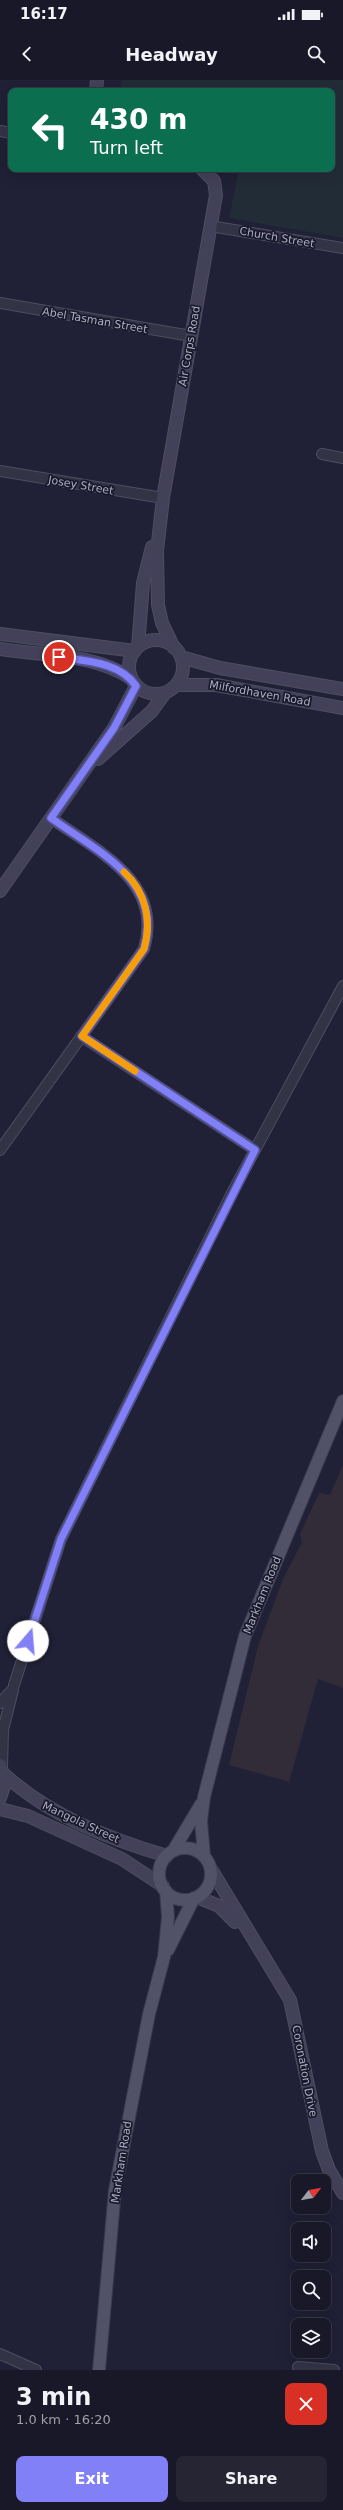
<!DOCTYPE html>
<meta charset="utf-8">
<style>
:root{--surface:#181828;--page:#252534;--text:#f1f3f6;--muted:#9fa0a8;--line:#363745;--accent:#8280f6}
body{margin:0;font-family:"DejaVu Sans",sans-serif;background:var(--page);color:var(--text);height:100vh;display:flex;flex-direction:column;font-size:15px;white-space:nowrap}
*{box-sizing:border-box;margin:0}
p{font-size:13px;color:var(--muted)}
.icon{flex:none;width:22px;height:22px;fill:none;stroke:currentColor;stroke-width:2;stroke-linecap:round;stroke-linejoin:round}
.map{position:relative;height:2290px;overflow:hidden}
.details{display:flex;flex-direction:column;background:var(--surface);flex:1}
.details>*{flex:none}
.guide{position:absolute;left:8px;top:8px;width:327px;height:84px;border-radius:8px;box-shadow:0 4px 16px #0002,0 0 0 1px var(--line);background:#0b6e4f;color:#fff;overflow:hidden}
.needle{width:26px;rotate:59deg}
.tools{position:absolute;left:291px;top:2094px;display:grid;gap:8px}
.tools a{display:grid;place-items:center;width:40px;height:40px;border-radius:8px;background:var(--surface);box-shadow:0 4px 16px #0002,0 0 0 1px var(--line);font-size:20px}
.pin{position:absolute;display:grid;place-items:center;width:34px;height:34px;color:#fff;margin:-17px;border:2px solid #fff;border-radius:50%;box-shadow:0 1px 4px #0007}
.me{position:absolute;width:44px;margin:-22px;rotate:18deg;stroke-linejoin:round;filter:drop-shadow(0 0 3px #0008)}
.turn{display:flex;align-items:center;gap:14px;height:84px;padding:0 16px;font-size:18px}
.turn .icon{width:52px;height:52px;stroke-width:2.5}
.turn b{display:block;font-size:28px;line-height:34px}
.round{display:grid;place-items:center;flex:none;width:42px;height:42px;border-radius:8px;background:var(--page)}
.overview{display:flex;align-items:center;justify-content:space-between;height:68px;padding:0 16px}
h1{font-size:24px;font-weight:600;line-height:30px}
.button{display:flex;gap:8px;margin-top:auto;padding:8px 16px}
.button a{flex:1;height:46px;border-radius:8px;background:var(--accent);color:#fff;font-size:16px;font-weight:600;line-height:46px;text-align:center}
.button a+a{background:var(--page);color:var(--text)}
.status{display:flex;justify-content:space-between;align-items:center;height:28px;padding:0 20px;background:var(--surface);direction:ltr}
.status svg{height:11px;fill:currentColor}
header{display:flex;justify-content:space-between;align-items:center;height:52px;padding:0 16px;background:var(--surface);font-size:18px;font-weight:600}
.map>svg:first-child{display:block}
.medical{fill:#322b38}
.green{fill:#222c37}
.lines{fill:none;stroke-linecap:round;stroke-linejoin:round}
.street-casing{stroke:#4d4e61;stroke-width:12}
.secondary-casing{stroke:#4d4e61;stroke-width:14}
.primary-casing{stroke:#393a4d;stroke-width:14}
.street{stroke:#333346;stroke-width:10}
.secondary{stroke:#424159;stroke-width:12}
.primary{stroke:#515167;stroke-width:12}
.route-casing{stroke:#5453a0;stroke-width:10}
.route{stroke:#8280f6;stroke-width:7}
.slow{stroke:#f59e0b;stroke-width:7}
.labels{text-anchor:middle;stroke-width:3.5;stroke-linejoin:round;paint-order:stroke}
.street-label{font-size:11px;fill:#adadc3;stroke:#19192b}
</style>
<div class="status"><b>16:17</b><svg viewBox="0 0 49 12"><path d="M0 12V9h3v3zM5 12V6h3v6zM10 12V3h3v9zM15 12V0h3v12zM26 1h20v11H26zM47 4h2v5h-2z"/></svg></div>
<header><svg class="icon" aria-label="back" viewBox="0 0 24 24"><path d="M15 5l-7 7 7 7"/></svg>Headway<svg class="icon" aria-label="search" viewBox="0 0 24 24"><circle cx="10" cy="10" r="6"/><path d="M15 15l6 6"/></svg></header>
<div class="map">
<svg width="343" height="2290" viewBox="0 0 343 2290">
<rect width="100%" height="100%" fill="#202036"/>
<path class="medical" d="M343 1385V1608L318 1599 289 1702 229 1685 258 1566 283 1499 302 1462 300 1454 319 1413 330 1415Z"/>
<path class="green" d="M122 0H343V158L229 138 239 89H332V11H120Z"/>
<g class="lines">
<defs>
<path id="street" d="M0 51 11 53
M210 146 343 168
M0 223 191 256
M322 374 343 378
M0 391 163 418
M81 956 255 1070
M0 1070 144 869C164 801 97 771 51 738
M14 1605 61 1459 233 1111 343 906
M0 1623 12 1610
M2 1687 3 1650 13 1610
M0 2274 36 2290
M298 2287 334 2290"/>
<path id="secondary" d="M96 11 97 0
M0 554 135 571
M129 587a27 27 0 1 1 54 0a27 27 0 1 1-54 0Z
M138 567 143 503 152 467
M174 568 162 543 158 525 157 471 163 418 216 115 214 101 202 89
M0 569C43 576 95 573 132 599
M181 577 220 588 343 609
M177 605H216L343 628
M98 679 152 631 165 613
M0 811 114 648 136 606
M0 1685 5 1703 0 1718
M4 1694C48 1735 109 1759 167 1776
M0 1729 28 1736 122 1779 163 1806
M211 1789 290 1920 322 2071 329 2090 343 2113
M197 1817 219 1826 235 1842"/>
<path id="primary" d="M159 1794a26 26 0 1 1 52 0a26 26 0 1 1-52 0Z
M173 1771 201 1724
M204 1776 201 1741 204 1717 245 1556 343 1321
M168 1870 194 1818
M99 2290 115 2110 149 1934 164 1877 168 1837 166 1811"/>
</defs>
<use href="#street" class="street-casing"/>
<use href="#secondary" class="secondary-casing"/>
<use href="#primary" class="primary-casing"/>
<use href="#street" class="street"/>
<use href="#secondary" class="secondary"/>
<use href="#primary" class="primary"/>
</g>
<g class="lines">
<defs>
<path id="route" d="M28 1561 61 1459 255 1070 82 956 144 869C164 801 97 771 51 738L114 648 136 606C120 582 86 581 59 577"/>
</defs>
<use href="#route" class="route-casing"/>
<use href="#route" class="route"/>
<path class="slow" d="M124 792C146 812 152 841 144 869L82 956 135 991"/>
</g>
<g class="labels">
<g class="street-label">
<text transform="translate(277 157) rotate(10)" y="4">Church Street</text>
<text transform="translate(95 240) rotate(10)" y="4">Abel Tasman Street</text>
<text transform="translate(189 266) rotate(-80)" y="4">Air Corps Road</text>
<text transform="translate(81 405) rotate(10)" y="4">Josey Street</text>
<text transform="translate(260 613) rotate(10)" y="4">Milfordhaven Road</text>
<text transform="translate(262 1515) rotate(-68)" y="4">Markham Road</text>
<text transform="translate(81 1742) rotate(25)" y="4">Mangola Street</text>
<text transform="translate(305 1991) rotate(79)" y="4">Coronation Drive</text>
<text transform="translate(121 2082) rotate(-81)" y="4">Markham Road</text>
</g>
</g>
</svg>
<div class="tools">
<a><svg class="needle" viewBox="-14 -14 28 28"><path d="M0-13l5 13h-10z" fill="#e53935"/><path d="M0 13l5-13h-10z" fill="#9fa0a8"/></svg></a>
<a><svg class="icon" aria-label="sound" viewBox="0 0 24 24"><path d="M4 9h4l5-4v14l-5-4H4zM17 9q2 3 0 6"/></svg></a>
<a><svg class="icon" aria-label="search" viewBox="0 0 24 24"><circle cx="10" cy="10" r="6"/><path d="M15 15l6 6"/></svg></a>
<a><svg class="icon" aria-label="layers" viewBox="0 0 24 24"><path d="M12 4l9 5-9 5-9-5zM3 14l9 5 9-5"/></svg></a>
</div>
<div class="pin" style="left:59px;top:577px;background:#d93025"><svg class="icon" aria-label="arrive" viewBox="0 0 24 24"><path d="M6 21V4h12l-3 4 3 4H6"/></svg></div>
<svg class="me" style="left:28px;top:1561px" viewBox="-20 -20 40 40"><circle r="19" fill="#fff"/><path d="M0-13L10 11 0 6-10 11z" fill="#8280f6"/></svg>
<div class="guide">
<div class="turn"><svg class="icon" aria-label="left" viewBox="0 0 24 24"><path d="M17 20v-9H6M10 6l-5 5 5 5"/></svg><div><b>430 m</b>Turn left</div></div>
</div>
</div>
<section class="details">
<div class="overview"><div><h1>3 min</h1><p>1.0 km · 16:20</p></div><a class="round" style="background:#d93025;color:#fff"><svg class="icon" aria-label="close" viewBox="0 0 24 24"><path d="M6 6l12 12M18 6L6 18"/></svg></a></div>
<div class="button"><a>Exit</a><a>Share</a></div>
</section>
